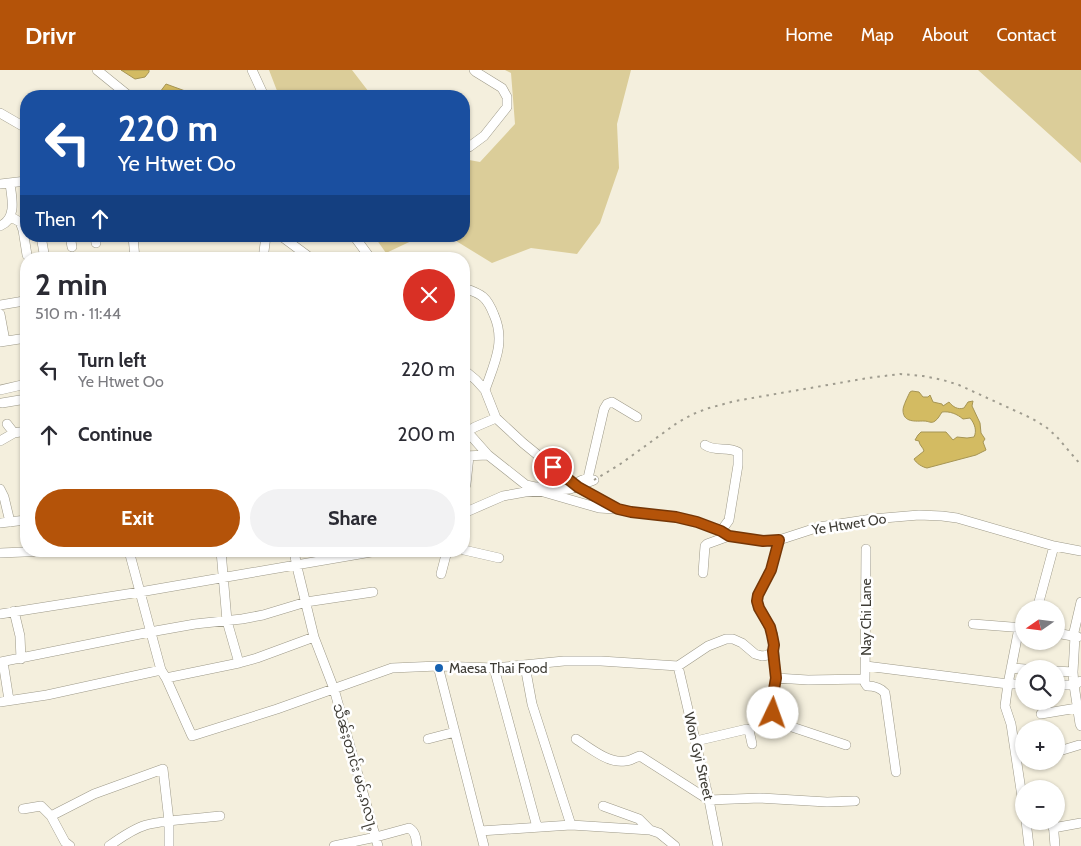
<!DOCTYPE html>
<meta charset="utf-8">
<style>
:root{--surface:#fff;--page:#f2f2f3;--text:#2b2b33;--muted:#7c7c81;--accent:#b45309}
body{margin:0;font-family:Cabin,"Noto Sans Myanmar",sans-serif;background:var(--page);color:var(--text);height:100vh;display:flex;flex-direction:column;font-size:19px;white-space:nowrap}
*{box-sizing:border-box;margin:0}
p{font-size:16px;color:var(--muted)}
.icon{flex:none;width:28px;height:28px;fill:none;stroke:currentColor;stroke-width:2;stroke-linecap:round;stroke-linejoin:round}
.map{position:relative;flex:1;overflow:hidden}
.details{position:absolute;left:20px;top:182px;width:450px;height:305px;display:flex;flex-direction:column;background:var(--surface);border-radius:20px;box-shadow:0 1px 4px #0004}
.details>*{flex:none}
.banner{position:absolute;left:20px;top:20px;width:450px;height:152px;border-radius:20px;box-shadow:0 1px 4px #0004;background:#1a4fa0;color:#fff;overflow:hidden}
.needle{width:32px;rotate:256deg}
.buttons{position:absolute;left:1015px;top:530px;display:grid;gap:10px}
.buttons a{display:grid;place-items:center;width:50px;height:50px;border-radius:50%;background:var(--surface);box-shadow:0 1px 4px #0004;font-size:25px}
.pin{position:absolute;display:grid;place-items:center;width:42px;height:42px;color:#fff;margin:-21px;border:2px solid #fff;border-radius:50%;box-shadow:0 1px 5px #0007}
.me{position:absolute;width:55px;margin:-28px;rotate:3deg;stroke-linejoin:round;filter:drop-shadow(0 0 4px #0008)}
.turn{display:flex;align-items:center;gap:18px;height:105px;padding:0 15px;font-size:22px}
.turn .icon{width:65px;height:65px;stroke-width:2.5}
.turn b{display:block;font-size:35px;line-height:42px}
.then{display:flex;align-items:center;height:48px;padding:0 15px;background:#0003;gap:10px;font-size:19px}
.round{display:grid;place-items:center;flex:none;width:52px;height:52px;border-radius:26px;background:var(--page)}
.headline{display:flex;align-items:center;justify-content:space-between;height:85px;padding:0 15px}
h1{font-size:30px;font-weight:800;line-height:38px}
.button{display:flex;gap:10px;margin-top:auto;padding:10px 15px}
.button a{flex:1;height:58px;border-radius:30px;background:var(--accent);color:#fff;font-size:20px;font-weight:800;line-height:58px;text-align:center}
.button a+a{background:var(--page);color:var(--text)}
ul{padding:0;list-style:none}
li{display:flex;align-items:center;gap:15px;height:65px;padding:0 15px}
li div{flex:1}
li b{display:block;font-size:19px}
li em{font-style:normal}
header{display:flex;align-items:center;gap:30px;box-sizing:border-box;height:70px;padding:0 25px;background:var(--accent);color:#fff}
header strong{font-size:24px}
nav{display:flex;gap:28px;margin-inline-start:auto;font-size:18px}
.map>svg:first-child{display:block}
.green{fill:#dbcd99}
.water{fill:#d3bb62;stroke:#a69554}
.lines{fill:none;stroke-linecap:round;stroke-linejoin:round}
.minor-casing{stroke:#9d9988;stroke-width:10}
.minor{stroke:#fff;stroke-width:9}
.rail{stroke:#9f9c8f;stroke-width:2;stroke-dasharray:2.5 5;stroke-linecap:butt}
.route-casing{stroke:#753606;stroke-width:12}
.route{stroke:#b45309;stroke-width:9}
.poi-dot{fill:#1762b1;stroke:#fff;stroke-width:2}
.labels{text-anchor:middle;stroke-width:5;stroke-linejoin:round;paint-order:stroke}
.street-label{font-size:14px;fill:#3e3c35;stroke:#fff}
.poi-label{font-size:14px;fill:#3e3c35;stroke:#fff;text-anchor:start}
</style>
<header>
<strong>Drivr</strong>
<nav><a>Home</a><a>Map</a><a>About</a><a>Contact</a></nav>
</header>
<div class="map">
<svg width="1081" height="776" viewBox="0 0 1081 776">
<rect width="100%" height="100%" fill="#f4efdd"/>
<path class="green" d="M269 0H352L372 26H279Z
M505 0H631L617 54 619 98 600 153 577 184 531 178 492 193 448 166H464V89L480 92 515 54 511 3Z
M978 0H1081V93Z
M374 166H422L386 183Z"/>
<path class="water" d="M121 0H149V2L145 7 135 9Z
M166 14 199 26H164L160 22Z
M912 321 919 322 923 327H928L930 325 933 332 942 334 943 336 949 332C953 337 958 340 964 338L968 332 973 331 972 336 980 353 981 363 985 369 983 372 986 380 976 385 927 398C922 397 916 393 914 389L924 381C923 377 919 375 919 371L915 370 918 365 921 362H946L953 370 957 367 967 368 974 367C977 361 975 354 970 348L963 349C957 344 950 341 942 342 940 345 938 349 935 351 931 354 929 351 924 351 916 351 903 353 903 340 903 336 908 326 910 322Z"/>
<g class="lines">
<defs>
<path id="minor" d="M97 0 129 26
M252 0 264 26
M0 43 26 58
M464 80 469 77 484 66 507 37V27L502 18 476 2 474 0
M0 114 26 111
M11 147 20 152 23 160 27 185
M0 156C17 149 12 128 10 114
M41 166 45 189
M70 166 72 177
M95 166 96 173
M133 166 135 189
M281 166 312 189
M354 166 371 189
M263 189 266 166
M464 218C482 224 487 227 494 245 506 272 494 294 485 320
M0 235 24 231 26 226
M0 244 5 271
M0 272 26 268
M464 300 476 310 485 320 496 348 523 373 577 417 618 439 631 442 676 447 697 452 721 461 729 466 763 471 779 470 819 457 872 449 919 445 942 446 957 448 1054 476 1081 481
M0 320 26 314
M2 333 26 329
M7 354 14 363
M464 358 488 385
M468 361 475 357 496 348
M0 371 14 363 26 361
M705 375C715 382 728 376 738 382V395L729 450 721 461
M464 386 488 385 526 415 535 417 540 421 599 438 615 439
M580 411 588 408 604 339 607 334 612 332 637 347
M537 417 546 416 562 405
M0 419 4 427 10 452
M464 421 466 414 469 386
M464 443 503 426 525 422 570 419 594 410
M0 453 26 450
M779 470 771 500 758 525 757 531 759 538 766 549 773 565 776 608 773 625V643L777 652 846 675
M866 479 865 613 867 616C874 616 880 617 885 623L896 702
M464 480 499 488
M129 481 161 600
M221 481 227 551 239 593
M294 481 297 497 314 567 334 619 378 776
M0 483 48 481
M703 503 705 476 707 474 729 466
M441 504 447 481
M1081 532 1074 562 1075 566 1073 602 1074 615 1080 654 1081 656
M1037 539 1054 476
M14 541 20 566 21 589
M0 544 140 522 377 481
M973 554 1024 558
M1019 558 1008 614 1005 636 1011 654 1024 740
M1056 563 1078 567
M0 592 150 562 195 554 242 549 263 545 306 532 373 522
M3 592 9 630
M438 596 484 776
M525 596 532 634 571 755
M678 596 709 730 718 776
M866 596 1008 614H1024
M494 598 537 757
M1011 598 1025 599
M1056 601 1073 602
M166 608 239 593 257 588 314 567
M776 608 808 610 865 609
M1056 615H1074L1081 611
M0 632 47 625 161 600 166 608 192 666 277 639 392 598 438 596 494 598 564 591H601L678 596 708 576 726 569H733L742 573 755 584 762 586 768 585 773 581
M1041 644 1077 638
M428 669 455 662
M576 669C590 678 609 694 625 691 631 691 635 687 640 686L709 730 760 728 827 732 855 731
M696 671 747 659 749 660 752 674
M1056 682 1079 675
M603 736 639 749 650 760
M23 739 41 736 51 746 65 772 70 776
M51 746 94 724 163 699 169 751V776
M1026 751 1029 776
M1053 751 1055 776
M1053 758 1081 753
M480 761 571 755 650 760 659 763 675 776
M109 776C120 768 133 759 146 755 170 749 196 749 220 746
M334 776 376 767 409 758C416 762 416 769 417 776"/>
</defs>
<use href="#minor" class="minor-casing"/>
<use href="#minor" class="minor"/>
<path class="rail" d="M594 410 619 395 677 353 693 344 709 338 735 331 868 308 900 304 923 306 943 310 959 315 1031 348 1046 357 1057 367 1081 395"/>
</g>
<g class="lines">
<defs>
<path id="route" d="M553 397 578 417 618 439 631 442 676 447 697 452 721 461 729 466 763 471 779 470 771 500 758 525 757 531 759 538 770 557 772 565 774 575 773 581 776 608 773 625V643"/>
</defs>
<use href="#route" class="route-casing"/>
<use href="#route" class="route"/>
</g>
<circle class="poi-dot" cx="439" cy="598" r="5"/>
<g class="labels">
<g class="street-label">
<text transform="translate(849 454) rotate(-9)" y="5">Ye Htwet Oo</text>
<text transform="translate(866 547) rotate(-90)" y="5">Nay Chi Lane</text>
<text transform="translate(699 686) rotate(77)" y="5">Won Gyi Street</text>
<text transform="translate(356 697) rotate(74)" y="5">သဵၼ်ႈတၢင်း မင်ႇၵလႃႇ</text>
</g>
<g class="poi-label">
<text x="449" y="603">Maesa Thai Food</text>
</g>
</g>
</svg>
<div class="buttons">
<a><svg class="needle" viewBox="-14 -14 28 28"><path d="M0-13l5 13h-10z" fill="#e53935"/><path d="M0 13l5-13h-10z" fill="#7c7c81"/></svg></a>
<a><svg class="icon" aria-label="search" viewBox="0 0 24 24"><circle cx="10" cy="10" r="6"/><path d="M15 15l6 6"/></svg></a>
<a>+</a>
<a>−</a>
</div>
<div class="pin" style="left:553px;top:397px;background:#d93025"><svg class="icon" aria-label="arrive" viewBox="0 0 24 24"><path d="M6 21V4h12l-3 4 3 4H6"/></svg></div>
<svg class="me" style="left:773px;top:643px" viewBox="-20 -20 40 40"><circle r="19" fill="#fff"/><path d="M0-13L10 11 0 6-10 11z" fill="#b45309"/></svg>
<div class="banner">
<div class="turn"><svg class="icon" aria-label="left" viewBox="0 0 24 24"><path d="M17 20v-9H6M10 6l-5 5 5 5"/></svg><div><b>220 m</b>Ye Htwet Oo</div></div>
<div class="then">Then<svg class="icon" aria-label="ahead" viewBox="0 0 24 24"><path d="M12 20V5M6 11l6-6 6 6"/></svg></div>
</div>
<section class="details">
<div class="headline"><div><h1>2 min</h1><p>510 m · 11:44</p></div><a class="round" style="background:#d93025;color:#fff"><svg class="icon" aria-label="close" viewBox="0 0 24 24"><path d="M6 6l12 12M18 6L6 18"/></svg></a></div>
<ul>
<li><svg class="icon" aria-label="left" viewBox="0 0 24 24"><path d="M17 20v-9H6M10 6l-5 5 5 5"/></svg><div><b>Turn left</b><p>Ye Htwet Oo</p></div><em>220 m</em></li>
<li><svg class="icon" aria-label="ahead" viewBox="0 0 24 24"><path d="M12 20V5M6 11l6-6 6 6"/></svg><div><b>Continue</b></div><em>200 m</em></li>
</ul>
<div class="button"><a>Exit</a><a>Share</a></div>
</section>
</div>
